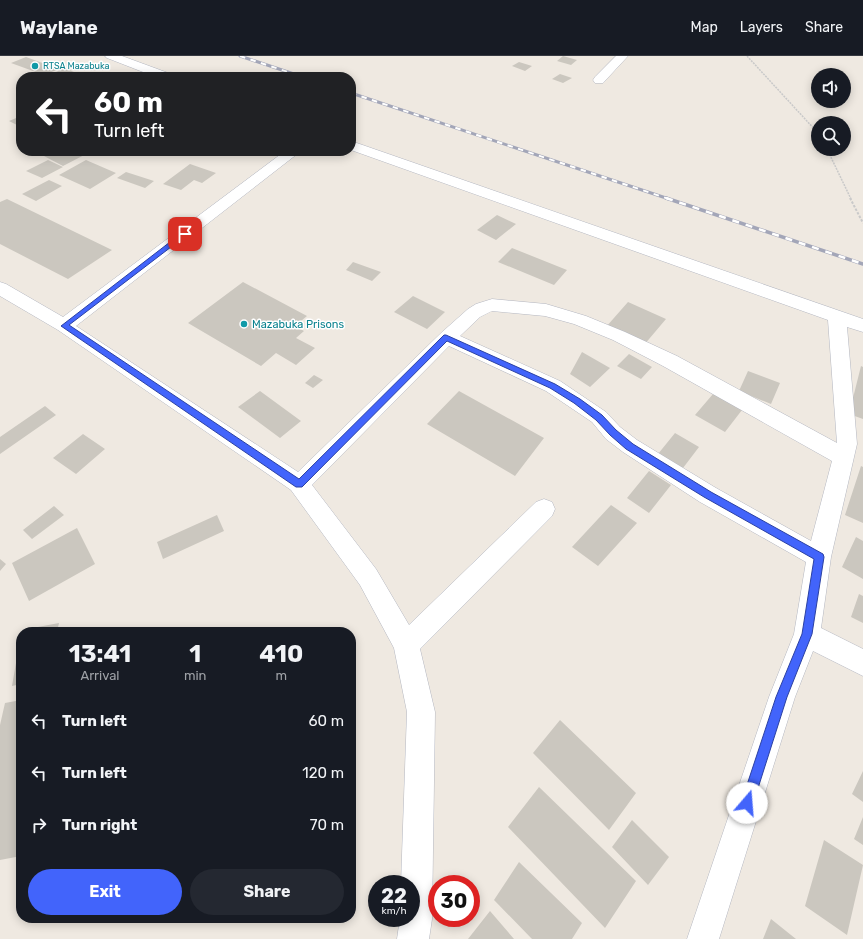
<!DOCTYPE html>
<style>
:root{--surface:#171b24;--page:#242831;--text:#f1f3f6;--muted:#9ea1a6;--line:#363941;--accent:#4264fb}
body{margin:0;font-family:Rubik,sans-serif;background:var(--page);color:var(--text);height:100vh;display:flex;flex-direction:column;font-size:15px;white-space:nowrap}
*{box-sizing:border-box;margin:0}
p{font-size:13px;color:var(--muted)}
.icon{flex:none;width:22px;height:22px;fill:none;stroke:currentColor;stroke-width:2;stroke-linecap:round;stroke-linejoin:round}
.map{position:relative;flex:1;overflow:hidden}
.panel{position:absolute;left:16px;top:571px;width:340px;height:296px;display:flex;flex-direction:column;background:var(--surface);border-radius:16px;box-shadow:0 2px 10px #0003}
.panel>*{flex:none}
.hud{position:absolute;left:16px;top:16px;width:340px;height:84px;border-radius:16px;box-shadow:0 2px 10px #0003;background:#202124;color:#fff;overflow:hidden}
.buttons{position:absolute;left:811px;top:12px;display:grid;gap:8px}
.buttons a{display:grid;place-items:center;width:40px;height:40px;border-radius:50%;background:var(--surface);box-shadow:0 2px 10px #0003;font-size:20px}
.speed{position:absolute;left:368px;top:819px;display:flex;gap:8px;font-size:20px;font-weight:700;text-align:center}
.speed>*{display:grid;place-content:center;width:52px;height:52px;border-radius:50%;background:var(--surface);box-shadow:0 2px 10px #0003;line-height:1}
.speed small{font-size:10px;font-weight:400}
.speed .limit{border:6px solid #d22;background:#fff;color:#111}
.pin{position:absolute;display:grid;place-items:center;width:34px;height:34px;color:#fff;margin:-17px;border-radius:8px;box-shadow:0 2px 6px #0006}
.me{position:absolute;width:44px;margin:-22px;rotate:18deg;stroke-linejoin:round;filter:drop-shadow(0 0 3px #0008)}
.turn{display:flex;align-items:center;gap:14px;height:84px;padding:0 12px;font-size:18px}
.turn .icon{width:52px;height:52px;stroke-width:2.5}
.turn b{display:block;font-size:28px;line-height:34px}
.eta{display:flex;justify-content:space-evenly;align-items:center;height:68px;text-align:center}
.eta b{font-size:24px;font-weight:700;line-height:28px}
.button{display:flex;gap:8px;margin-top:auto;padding:8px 12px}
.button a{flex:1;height:46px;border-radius:24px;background:var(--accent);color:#fff;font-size:16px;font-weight:700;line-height:46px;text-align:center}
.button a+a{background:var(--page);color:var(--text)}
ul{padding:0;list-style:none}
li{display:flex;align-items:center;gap:12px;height:52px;padding:0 12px}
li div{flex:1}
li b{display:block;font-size:15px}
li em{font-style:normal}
header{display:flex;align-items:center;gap:24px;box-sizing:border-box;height:56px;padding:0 20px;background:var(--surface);border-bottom:1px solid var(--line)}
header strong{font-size:19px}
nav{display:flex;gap:22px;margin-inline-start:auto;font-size:14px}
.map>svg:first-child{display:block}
.building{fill:#cbc7bf}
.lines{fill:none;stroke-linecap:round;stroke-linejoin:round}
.minor-casing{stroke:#b4b7c1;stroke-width:1}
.path-far1{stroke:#c9c9c9;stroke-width:1.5;stroke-dasharray:2 1;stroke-linecap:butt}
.path{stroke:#c9c9c9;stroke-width:2;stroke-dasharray:2.5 1.5;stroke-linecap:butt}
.minor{fill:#fff;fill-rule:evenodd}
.rail-far1-casing{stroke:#a3a6b8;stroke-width:3}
.rail-casing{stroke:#a3a6b8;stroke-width:3.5}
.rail-far1{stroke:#fff;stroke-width:2;stroke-dasharray:5.5;stroke-linecap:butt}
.rail{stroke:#fff;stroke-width:2.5;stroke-dasharray:7;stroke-linecap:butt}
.route{fill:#4264fb;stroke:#2b41a3}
.culture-dot{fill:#0f9aa8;stroke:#fff;stroke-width:1.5}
.labels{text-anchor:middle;stroke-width:3;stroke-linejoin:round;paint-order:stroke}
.far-culture-label{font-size:9px;fill:#0d838f;stroke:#fff;text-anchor:start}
.culture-label{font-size:11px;fill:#0d838f;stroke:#fff;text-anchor:start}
</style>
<header>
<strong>Waylane</strong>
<nav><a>Map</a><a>Layers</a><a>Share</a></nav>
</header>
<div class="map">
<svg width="863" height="883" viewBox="0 0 863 883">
<rect width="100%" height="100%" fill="#efe9e1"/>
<path class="building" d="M563 0 577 4 571 9 557 5Z
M26 1 59 13 44 19 11 7Z
M519 6 532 10 525 15 512 10Z
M64 12 84 20 81 21 48 20Z
M560 18 572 22 563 27 552 23Z
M21 60V71L9 65Z
M54 95H92L63 110 44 100Z
M48 104 63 111 42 122 26 115Z
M86 104 116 117 90 133 59 119Z
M190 108 216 117 202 127 194 124 181 134 163 128Z
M126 116 154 125 145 132 117 122Z
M49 124 62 130 36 145 22 138Z
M7 143 112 194 68 223 0 188V146Z
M497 159 516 168 496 184 477 174Z
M512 192 567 214 554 229 498 206Z
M353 206 381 216 372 225 346 214Z
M243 226 307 260 295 270 304 275 296 282 315 292 296 309 276 297 261 310 188 267Z
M413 240 445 256 427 273 394 256Z
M628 246 666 263 644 289 606 271Z
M582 296 610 312 590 331 570 318Z
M629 298 652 311 641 323 617 310Z
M861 310 863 311V363L849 358Z
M748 315 780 327 771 348 739 335Z
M314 319 323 324 313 332 305 327Z
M260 335 301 365 280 382 238 351Z
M459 335 544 382 515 420 427 368Z
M713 338 742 354 725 376 695 359Z
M45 350 56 359 0 398V381Z
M675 377 699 391 683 412 658 398Z
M83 378 105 393 76 418 53 402Z
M861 410 863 411V467L845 459Z
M649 415 671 429 649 457 627 442Z
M611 449 637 467 598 510 572 491Z
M54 450 64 459 32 483 23 474Z
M217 459 224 475 163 503 157 486Z
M77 472 95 508 29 545 12 507Z
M856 481 863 485V523L842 511Z
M0 503 6 508 0 515Z
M859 538 863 540V567L851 561Z
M59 567 57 576H22V574Z
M20 584 21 628 12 630Z
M351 636 354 658 351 659Z
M21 644V800L0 804V669L5 647Z
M560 664 636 737 609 774 533 697Z
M863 715V746L852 738Z
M539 731 636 825 605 872 508 771Z
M863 761V789L854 783Z
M632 764 669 801 648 829 612 791Z
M824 784 863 809 847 879 805 850Z
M519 806 582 867 572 883H532L494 844Z
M490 855 514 883H468Z
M771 863 796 883H763Z"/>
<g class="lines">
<defs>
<path id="minor" d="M105 0H122L171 18 173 21H156L107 2Z
M616 0H628L603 27H595L593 24 595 21Z
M351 85 863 263V276L847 271 857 388 831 501 821 572 863 593V620L813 595 795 641 719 883H687L769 641 794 578 806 506 700 446 623 396 606 383 592 366 546 335 449 290 312 429 376 513 409 569 536 446 544 443 552 446 555 453 552 460 420 593 435 656 432 863 429 883H397L400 862H411V828H401L407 656 394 592 360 529 291 434 58 274 0 240V226L6 228 63 261 285 95H301L76 270 298 416 441 277 468 253 476 248 492 243 546 248 586 260 625 276 677 300 837 387 828 264 351 94ZM492 255 545 260 574 268 613 284 663 310 832 405 811 485 716 432 637 384 620 371 606 356 560 325 460 280 480 261Z"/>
</defs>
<use href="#minor" class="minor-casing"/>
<path class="path-far1" d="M747 0 818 77
M827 93 851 143"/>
<path class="path" d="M850 142 863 167"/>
<use href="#minor" class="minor"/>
<defs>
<path id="rail-far1" d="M240 0 303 21
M351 37 669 143"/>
<path id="rail" d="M666 142 863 208"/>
</defs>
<use href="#rail-far1" class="rail-far1-casing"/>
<use href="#rail" class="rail-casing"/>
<use href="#rail-far1" class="rail-far1"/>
<use href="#rail" class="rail"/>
</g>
<path class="route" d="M183 176 188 178 69 269 299 423 444 279H446L555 328 580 343 602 359 616 374 633 388 711 436 823 498 824 501 812 578 787 641 752 751 747 753 743 751 741 747 776 641 802 578 814 503 704 441 626 393 610 379 596 364 574 347 550 332 447 285 302 431H296L61 270Z"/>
<g class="culture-dot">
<circle cx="35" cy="10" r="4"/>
<circle cx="244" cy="268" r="4"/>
</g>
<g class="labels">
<g class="far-culture-label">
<text x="43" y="13">RTSA Mazabuka</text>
</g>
<g class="culture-label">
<text x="252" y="272">Mazabuka Prisons</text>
</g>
</g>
</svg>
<div class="buttons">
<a><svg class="icon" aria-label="sound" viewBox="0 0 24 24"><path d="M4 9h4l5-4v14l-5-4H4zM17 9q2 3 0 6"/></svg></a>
<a><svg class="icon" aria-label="search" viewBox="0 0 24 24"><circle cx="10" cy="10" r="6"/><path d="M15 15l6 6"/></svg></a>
</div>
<div class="speed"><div>22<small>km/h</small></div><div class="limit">30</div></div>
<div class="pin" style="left:185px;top:178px;background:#d93025"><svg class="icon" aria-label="arrive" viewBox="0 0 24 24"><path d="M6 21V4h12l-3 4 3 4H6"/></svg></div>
<svg class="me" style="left:747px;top:747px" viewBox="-20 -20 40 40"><circle r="19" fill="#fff"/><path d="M0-13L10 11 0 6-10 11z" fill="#4264fb"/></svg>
<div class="hud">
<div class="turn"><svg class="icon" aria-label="left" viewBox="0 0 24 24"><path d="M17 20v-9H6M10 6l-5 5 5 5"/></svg><div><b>60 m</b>Turn left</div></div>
</div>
<section class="panel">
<div class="eta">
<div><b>13:41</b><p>Arrival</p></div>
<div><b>1</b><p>min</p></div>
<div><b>410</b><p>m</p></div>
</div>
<ul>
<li><svg class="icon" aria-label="left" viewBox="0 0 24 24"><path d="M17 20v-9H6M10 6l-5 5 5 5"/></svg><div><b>Turn left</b></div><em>60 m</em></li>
<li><svg class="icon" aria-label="left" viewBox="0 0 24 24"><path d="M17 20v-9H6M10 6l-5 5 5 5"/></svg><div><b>Turn left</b></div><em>120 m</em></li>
<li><svg class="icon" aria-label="right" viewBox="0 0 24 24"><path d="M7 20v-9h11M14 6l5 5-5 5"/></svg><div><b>Turn right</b></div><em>70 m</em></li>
</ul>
<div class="button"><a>Exit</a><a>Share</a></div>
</section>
</div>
